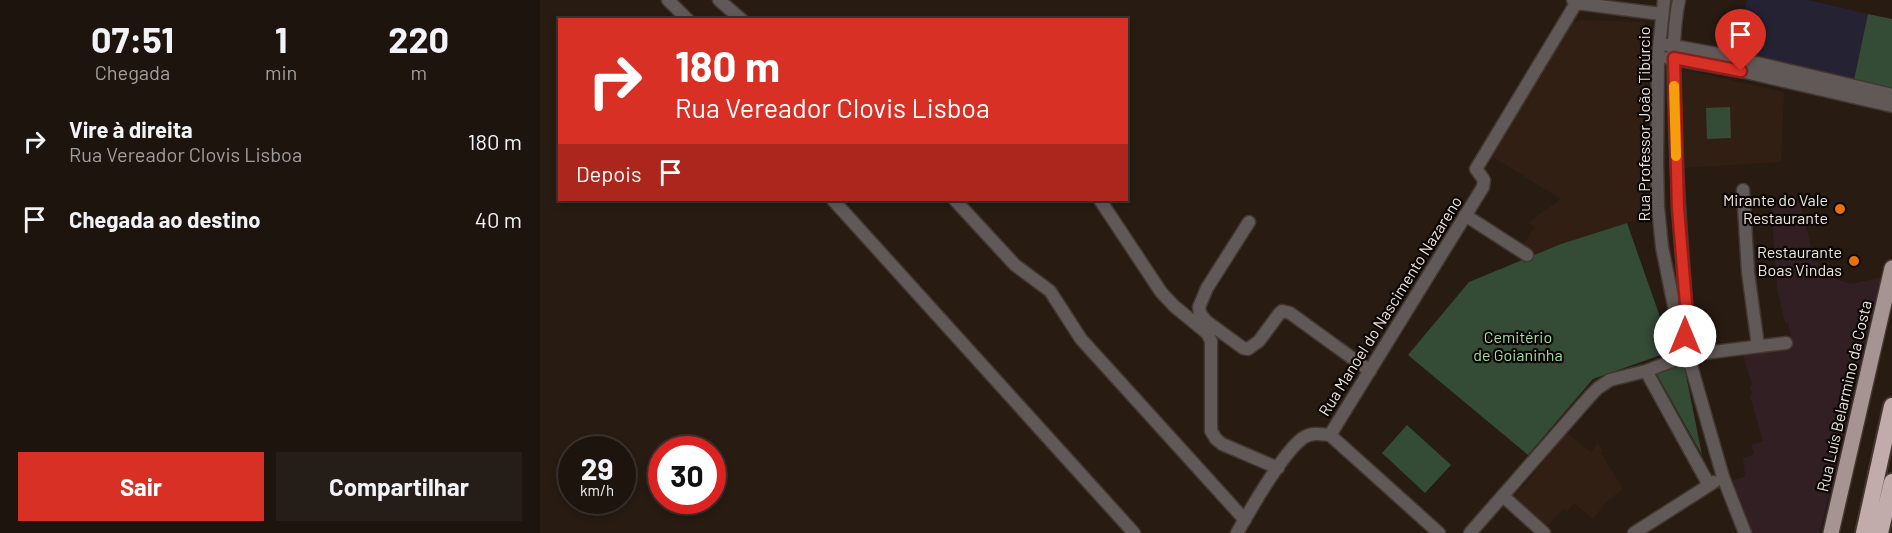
<!DOCTYPE html>
<html lang="pt">
<meta charset="utf-8">
<style>
:root{--surface:#1d140e;--page:#251d17;--text:#f1f3f6;--muted:#a09e9e;--line:#3b332e;--accent:#d93025}
body{margin:0;font-family:Barlow,sans-serif;background:var(--page);color:var(--text);height:100vh;display:flex;flex-direction:column;font-size:22px;white-space:nowrap}
*{box-sizing:border-box;margin:0}
p{font-size:20px;color:var(--muted)}
.icon{flex:none;width:33px;height:33px;fill:none;stroke:currentColor;stroke-width:2;stroke-linecap:round;stroke-linejoin:round}
.map{position:relative;flex:1;overflow:hidden}
.side{display:flex;flex-direction:column;background:var(--surface);width:540px}
.side>*{flex:none}
.guide{position:absolute;left:18px;top:18px;width:570px;height:183px;border-radius:0px;box-shadow:0 3px 9px #0003,0 0 0 2px var(--line);background:#d93025;color:#fff;overflow:hidden}
.speed{position:absolute;left:18px;top:436px;display:flex;gap:12px;font-size:30px;font-weight:700;text-align:center}
.speed>*{display:grid;place-content:center;width:78px;height:78px;border-radius:50%;background:var(--surface);box-shadow:0 3px 9px #0003,0 0 0 2px var(--line);line-height:1}
.speed small{font-size:15px;font-weight:400}
.speed .limit{border:9px solid #d22;background:#fff;color:#111}
.pin{position:absolute;display:grid;place-items:center;width:51px;height:51px;color:#fff;margin:-62px -26px;border-radius:50% 50% 50% 0;rotate:-45deg;box-shadow:0 0 6px #0007}
.pin .icon{rotate:45deg}
.me{position:absolute;width:66px;margin:-33px;rotate:0deg;stroke-linejoin:round;filter:drop-shadow(0 0 4px #0008)}
.turn{display:flex;align-items:center;gap:21px;height:126px;padding:0 18px;font-size:27px}
.turn .icon{width:78px;height:78px;stroke-width:2.5}
.turn b{display:block;font-size:42px;line-height:51px}
.then{display:flex;align-items:center;height:57px;padding:0 18px;background:#0003;gap:12px;font-size:22px}
.eta{display:flex;justify-content:space-evenly;align-items:center;height:102px;text-align:center}
.eta b{font-size:36px;font-weight:700;line-height:42px}
.button{display:flex;gap:12px;margin-top:auto;padding:12px 18px}
.button a{flex:1;height:69px;border-radius:0px;background:var(--accent);color:#fff;font-size:24px;font-weight:700;line-height:69px;text-align:center}
.button a+a{background:var(--page);color:var(--text)}
ul{padding:0;list-style:none}
li{display:flex;align-items:center;gap:18px;height:78px;padding:0 18px}
li div{flex:1}
li b{display:block;font-size:22px}
li em{font-style:normal}
main{display:flex;flex:1;min-height:0}
.map>svg:first-child{display:block}
.commercial{fill:#311f23}
.built{fill:#321f14}
.medical{fill:#252233}
.green{fill:#344b35}
.lines{fill:none;stroke-linecap:round;stroke-linejoin:round}
.minor-casing{stroke:#43372f;stroke-width:15}
.major-casing{stroke:#43372f;stroke-width:18}
.highway-casing{stroke:#43372f;stroke-width:20}
.minor{stroke:#615958;stroke-width:12}
.major{stroke:#a69493;stroke-width:15}
.highway{stroke:#c1acab;stroke-width:16}
.route-casing{stroke:#8d1f18;stroke-width:15}
.route{stroke:#d93025;stroke-width:10}
.slow{stroke:#f59e0b;stroke-width:10}
.food-dot{fill:#e8710a;stroke:#0c0704;stroke-width:2}
.labels{text-anchor:middle;stroke-width:4.5;stroke-linejoin:round;paint-order:stroke}
.street-label{font-size:16px;fill:#ede4de;stroke:#0c0704}
.poi-label{font-size:16px;fill:#ede4de;stroke:#0c0704;text-anchor:end}
.park-label{font-size:16px;fill:#a1dfa5;stroke:#0c0704}
</style>
<main>
<section class="side">
<div class="eta">
<div><b>07:51</b><p>Chegada</p></div>
<div><b>1</b><p>min</p></div>
<div><b>220</b><p>m</p></div>
</div>
<ul>
<li><svg class="icon" aria-label="right" viewBox="0 0 24 24"><path d="M7 20v-9h11M14 6l5 5-5 5"/></svg><div><b>Vire à direita</b><p>Rua Vereador Clovis Lisboa</p></div><em>180 m</em></li>
<li><svg class="icon" aria-label="arrive" viewBox="0 0 24 24"><path d="M6 21V4h12l-3 4 3 4H6"/></svg><div><b>Chegada ao destino</b></div><em>40 m</em></li>
</ul>
<div class="button"><a>Sair</a><a>Compartilhar</a></div>
</section>
<div class="map">
<svg width="1352" height="533" viewBox="0 0 1352 533">
<rect width="100%" height="100%" fill="#271b12"/>
<path class="commercial" d="M1260 203 1272 250 1282 270 1298 280 1312 284 1341 277 1280 533H1212L1190 482 1205 476 1203 458 1214 454 1211 445 1223 441 1210 397 1212 393 1210 387 1212 385 1203 355 1249 348 1247 339 1251 338 1248 323H1245L1237 288 1231 205Z"/>
<path class="built" d="M1041 20 1105 22 1102 218 1021 244 994 256 981 248 995 227 988 223 1021 199 948 154 1031 24Z
M1142 69 1244 92 1241 162 1144 168Z
M1027 433 1051 452 1058 443 1063 452 1061 453 1083 489 1066 502 1053 519 1034 503 1027 511 1023 508 1007 527 973 498Z"/>
<path class="medical" d="M1207 0H1268L1328 14 1313 84 1195 55Z"/>
<path class="green" d="M1328 14 1352 19V93L1313 84Z
M1190 107 1191 138 1167 139 1166 108Z
M1087 223 1132 351 1053 379 988 455 868 355 929 282 1021 244Z
M1144 365 1162 455 1116 373Z
M867 425 911 465 885 493 842 453Z"/>
<g class="lines">
<defs>
<path id="minor" d="M128 0 148 20
M179 0 202 20
M1033 0 1036 3 1121 14
M1124 0 1118 57 1117 164 1118 207 1122 247 1134 306 1141 317 1148 355 1183 477 1205 533
M1139 0C1131 39 1134 80 1135 120 1137 181 1141 242 1146 304L1141 317
M1128 45 1183 55 1352 95
M1128 58 1201 71 1352 106
M1203 190 1208 272 1218 346
M293 200 594 533
M415 200 475 265 510 291 541 339 705 520
M560 200 621 292 634 306 667 333 671 341V431L676 439 682 444 738 468
M925 215 987 255
M709 222 667 288 659 307 660 313 666 321 703 348 708 349 719 341 739 314 742 311 750 313 830 371
M1106 371 1169 485
M790 435 943 187 944 180 936 169 1038 0
M790 435 899 533
M963 496 1004 533
M697 533C710 510 743 452 763 438 771 432 781 434 790 435
M930 533 1051 395 1058 388 1070 380 1106 371 1148 355 1246 343
M1094 533 1174 482"/>
<path id="major" d="M1291 533 1352 268"/>
<path id="highway" d="M1324 533 1352 406
M1340 533 1352 482"/>
</defs>
<use href="#minor" class="minor-casing"/>
<use href="#major" class="major-casing"/>
<use href="#highway" class="highway-casing"/>
<use href="#minor" class="minor"/>
<use href="#major" class="major"/>
<use href="#highway" class="highway"/>
</g>
<g class="lines">
<defs>
<path id="route" d="M1145 336 1141 317 1146 304 1138 208 1134 58 1201 71"/>
</defs>
<use href="#route" class="route-casing"/>
<use href="#route" class="route"/>
<path class="slow" d="M1134 86 1136 156"/>
</g>
<g class="food-dot">
<circle cx="1300" cy="209" r="6"/>
<circle cx="1314" cy="261" r="6"/>
</g>
<g class="labels">
<g class="street-label">
<text transform="translate(1104 124) rotate(-90)" y="6">Rua Professor João Tibúrcio</text>
<text transform="translate(850 306) rotate(-58)" y="6">Rua Manoel do Nascimento Nazareno</text>
<text transform="translate(1304 396) rotate(-77)" y="6">Rua Luís Belarmino da Costa</text>
</g>
<g class="poi-label">
<text x="1288" y="206">Mirante do Vale<tspan x="1288" dy="18">Restaurante</tspan></text>
<text x="1302" y="258">Restaurante<tspan x="1302" dy="18">Boas Vindas</tspan></text>
</g>
<g class="park-label">
<text x="978" y="343">Cemitério<tspan x="978" dy="18">de Goianinha</tspan></text>
</g>
</g>
</svg>
<div class="speed"><div>29<small>km/h</small></div><div class="limit">30</div></div>
<div class="pin" style="left:1201px;top:71px;background:#d93025"><svg class="icon" aria-label="arrive" viewBox="0 0 24 24"><path d="M6 21V4h12l-3 4 3 4H6"/></svg></div>
<svg class="me" style="left:1145px;top:336px" viewBox="-20 -20 40 40"><circle r="19" fill="#fff"/><path d="M0-13L10 11 0 6-10 11z" fill="#d93025"/></svg>
<div class="guide">
<div class="turn"><svg class="icon" aria-label="right" viewBox="0 0 24 24"><path d="M7 20v-9h11M14 6l5 5-5 5"/></svg><div><b>180 m</b>Rua Vereador Clovis Lisboa</div></div>
<div class="then">Depois<svg class="icon" aria-label="arrive" viewBox="0 0 24 24"><path d="M6 21V4h12l-3 4 3 4H6"/></svg></div>
</div>
</div>
</main>
